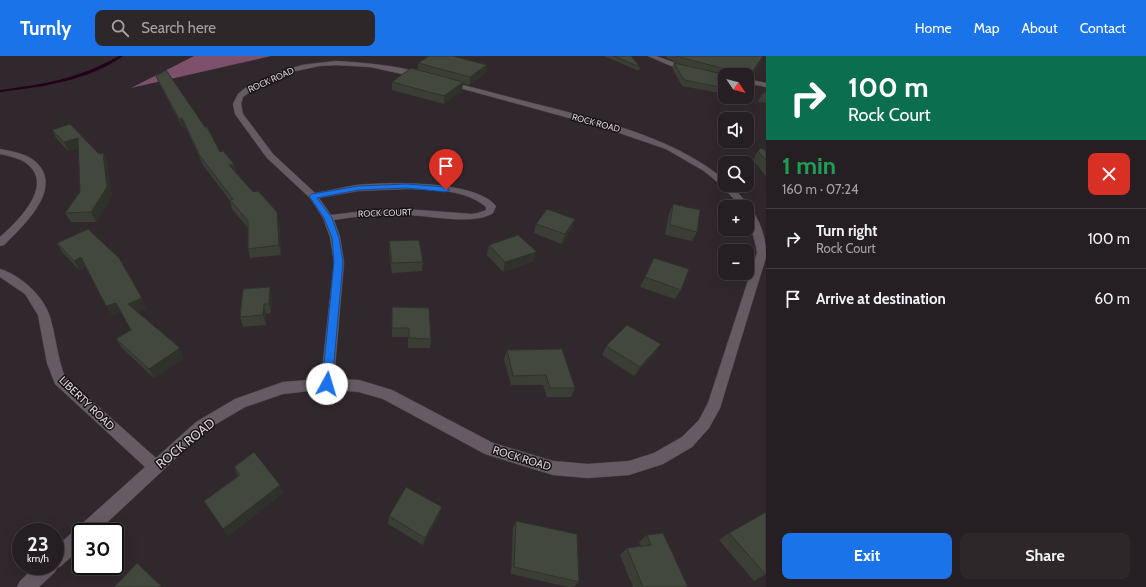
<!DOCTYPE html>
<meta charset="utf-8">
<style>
:root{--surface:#251e22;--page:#2d272a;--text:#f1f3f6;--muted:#a3a2a5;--line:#423c40;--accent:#1a73e8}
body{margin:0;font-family:Cabin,sans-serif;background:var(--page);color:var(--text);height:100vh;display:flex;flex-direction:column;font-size:15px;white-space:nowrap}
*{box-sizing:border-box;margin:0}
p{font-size:13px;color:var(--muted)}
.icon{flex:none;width:22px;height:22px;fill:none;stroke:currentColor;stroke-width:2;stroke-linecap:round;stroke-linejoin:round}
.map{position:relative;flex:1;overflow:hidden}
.sheet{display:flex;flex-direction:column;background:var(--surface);width:380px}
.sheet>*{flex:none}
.guide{background:#0b6e4f;color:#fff;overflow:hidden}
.needle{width:26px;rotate:125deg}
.controls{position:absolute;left:718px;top:12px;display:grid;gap:8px}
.controls a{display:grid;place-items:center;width:36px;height:36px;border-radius:8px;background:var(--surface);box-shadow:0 4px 16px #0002,0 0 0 1px var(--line);font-size:20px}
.speed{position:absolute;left:12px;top:467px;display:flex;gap:8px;font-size:20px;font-weight:700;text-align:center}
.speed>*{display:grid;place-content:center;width:52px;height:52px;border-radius:50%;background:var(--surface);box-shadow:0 4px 16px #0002,0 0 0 1px var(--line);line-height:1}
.speed small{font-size:10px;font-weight:400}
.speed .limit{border:2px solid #111;border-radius:6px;background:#fff;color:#111}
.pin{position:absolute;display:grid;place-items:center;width:34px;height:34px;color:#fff;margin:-41px -17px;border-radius:50% 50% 50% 0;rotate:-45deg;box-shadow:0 0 4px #0007}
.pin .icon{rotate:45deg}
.me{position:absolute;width:44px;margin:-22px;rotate:6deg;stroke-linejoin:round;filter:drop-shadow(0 0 3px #0008)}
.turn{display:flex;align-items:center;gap:14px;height:84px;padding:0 16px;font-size:18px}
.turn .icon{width:52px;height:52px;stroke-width:2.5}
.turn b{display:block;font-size:28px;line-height:34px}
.round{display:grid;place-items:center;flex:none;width:42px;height:42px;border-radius:8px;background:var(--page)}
.head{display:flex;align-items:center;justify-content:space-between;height:68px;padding:0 16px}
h1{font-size:24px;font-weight:700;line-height:30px;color:#1e9e55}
.cta{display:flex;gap:8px;margin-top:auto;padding:8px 16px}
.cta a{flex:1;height:46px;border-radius:8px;background:var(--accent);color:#fff;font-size:16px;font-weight:700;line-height:46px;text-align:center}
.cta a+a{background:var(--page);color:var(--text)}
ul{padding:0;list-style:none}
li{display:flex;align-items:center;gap:12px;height:60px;padding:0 16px;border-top:1px solid var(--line)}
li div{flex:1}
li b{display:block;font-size:15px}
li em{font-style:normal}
header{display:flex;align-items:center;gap:24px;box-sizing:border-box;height:56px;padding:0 20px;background:var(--accent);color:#fff}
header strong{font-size:19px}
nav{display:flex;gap:22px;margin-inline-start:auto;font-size:14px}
.search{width:280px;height:36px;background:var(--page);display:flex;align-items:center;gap:10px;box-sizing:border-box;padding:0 14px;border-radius:8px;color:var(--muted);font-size:15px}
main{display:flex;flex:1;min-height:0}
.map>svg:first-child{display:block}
.forest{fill:#7d506c}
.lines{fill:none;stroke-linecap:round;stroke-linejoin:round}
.stream{fill:#230119;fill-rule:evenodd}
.minor-casing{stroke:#4b4348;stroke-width:1}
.minor{fill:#665b62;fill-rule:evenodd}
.wall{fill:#3a3e35}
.shaded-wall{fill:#2f322b}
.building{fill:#43483e;stroke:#2f322b}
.route{fill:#1a73e8;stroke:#114b97}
.labels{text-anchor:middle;stroke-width:3;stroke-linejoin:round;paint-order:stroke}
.far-street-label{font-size:9px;fill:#d9d2d6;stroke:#161215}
.street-label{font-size:11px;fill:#d9d2d6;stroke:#161215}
.near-street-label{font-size:13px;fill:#d9d2d6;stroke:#161215}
</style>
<header>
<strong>Turnly</strong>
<div class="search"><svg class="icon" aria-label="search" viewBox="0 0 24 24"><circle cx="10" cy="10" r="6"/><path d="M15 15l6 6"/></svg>Search here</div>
<nav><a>Home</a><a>Map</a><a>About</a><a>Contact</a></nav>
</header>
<main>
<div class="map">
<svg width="766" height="531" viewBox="0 0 766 531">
<rect width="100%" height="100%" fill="#31282e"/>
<path class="forest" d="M194 0H271L131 32Z"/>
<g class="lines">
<path class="stream" d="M119 0H123C88 25 41 31 0 36V34C45 28 78 23 119 0Z"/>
<defs>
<path id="minor" d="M648 0H656L692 13 689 15 676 12Z
M336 5C355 6 411 10 424 20L421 22 370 11 336 9 319 10 287 17 255 32 243 41 241 48 243 58 273 98 315 137C329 135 343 131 357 129 389 126 475 124 496 150L493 157C473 170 430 159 405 159 381 158 357 160 334 164L340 181 344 206 334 323 359 324 392 334 493 387 553 405 588 408 629 405 654 397 682 381 699 364 708 347 757 197C755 181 747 165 747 151H741L722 130 704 115 666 93 602 71 445 28V26L447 25C483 34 519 44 556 53 616 69 676 84 725 124V129H731C752 152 766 168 766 201L720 352 709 372 692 391 663 408 629 419 588 422 553 419 485 398 383 343 359 336 327 333 283 338 245 351 206 374 97 476H81V492L61 510 57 512 55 516 39 531H17L20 525 36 510H55V492L145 411 55 328 47 307 38 259 25 238 0 221V213C20 219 44 240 50 261 56 281 57 301 65 321L156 402 196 366 235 343 283 326 321 323 334 206 330 181 323 162 310 142 267 102 235 58 233 48 238 38 245 32 279 16 302 9ZM408 133C434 134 465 133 486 151V154L478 157 472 158 405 153 374 154 331 159 319 142 358 135Z
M747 23 766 27V31L747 27Z
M0 93C10 95 23 97 32 103 68 129 23 170 4 189L0 190V181C17 166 56 129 26 107 19 102 9 100 0 98Z"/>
</defs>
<use href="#minor" class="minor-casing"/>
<use href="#minor" class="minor"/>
</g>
<path class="wall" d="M604 0H631L640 11 639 15Z
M666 0H762L761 6 747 24V19H725V38L682 30 672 12 674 7 714 16 680 8 667 2Z
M418 7 486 16 469 29 463 27 462 34 444 48 392 34V26L418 14Z
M156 20 220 96 234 108 236 117 253 136 279 165 281 199 250 202 248 193V172L232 153 230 145 203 109 185 70 182 71 159 27Z
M766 36V47L758 46 762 38Z
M52 74 99 98 103 97 107 106 112 140 96 166H71L65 157 80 136 79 92 68 95 56 82Z
M758 95H766V120L753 104Z
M673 148 697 176 692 185 665 179 669 158Z
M575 163 572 172 562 188 534 177 536 168Z
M389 185 423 206 422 215 392 217 389 195Z
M57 187 146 252 137 256 184 302 154 322 122 292 116 283 131 274 121 256 112 259 86 211 79 214 62 196Z
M489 189 534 205 503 216 487 199Z
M654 202 681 234 675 243 640 231Z
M272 240 271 257 266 258V269L243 271 240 261Z
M392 251 431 283 430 292H408V281H392Z
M606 290 655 297 634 320 602 299Z
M507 294 575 332 571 341H547L543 329H511L504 303Z
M234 411 280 429 283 437 228 480 204 445 238 420Z
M440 459 423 489 388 468 389 460Z
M516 465 579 526 574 531H568L511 518 513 472Z
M729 477 766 518 754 525 719 484Z
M647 479 688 531H633L620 499 627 492 641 490 639 486Z"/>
<path class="shaded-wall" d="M763 0 761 6 749 22 752 16Z
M487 9 486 16 469 29 470 21Z
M463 26 462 34 444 48V40Z
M182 62 185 70 182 71 179 63Z
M78 82 83 91 68 95 64 86Z
M103 97 107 106 112 140 96 166 91 156Z
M234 108 236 117 229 109Z
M277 156 279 165 281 199 279 189Z
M575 163 572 172 562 188 565 178Z
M537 196 534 205 503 216 505 206Z
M81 201 87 211 79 214 74 205Z
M270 231 272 240 271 257 269 248Z
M142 242 146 252 133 257 128 248Z
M116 247 122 256 112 259 106 250Z
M264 248 266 258V269L263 259Z
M661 288 655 297 634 320 640 311Z
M180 292 184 302 154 322 149 313Z
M280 429 283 437 228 480 223 473Z
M442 451 440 459 423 489 425 482Z"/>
<path class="building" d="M429 0H453L487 9 470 21 418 7Z
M614 0H631L640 11Z
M676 0H763L752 16H749L748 21 747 23V19H727L729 18V14L683 2Z
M674 7 727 19H725V32L684 24Z
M411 12 463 26 444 40 392 26Z
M166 14 205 71H207L220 96 223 95 234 108 229 109 253 136 258 135 277 156 279 189 248 193V165L230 144 233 143 200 100 182 62 179 63 156 20Z
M70 68 99 98 103 97 107 131 91 156 65 157 80 136 78 82 64 86 52 74Z
M761 92 766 95V104L758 95Z
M673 148 700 154 697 176 670 169Z
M547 153 575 163 565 178 536 168Z
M88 173 119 202 142 242 128 248 180 292 149 313 116 283 131 274 116 247 106 250 81 201 74 205 57 187Z
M518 179 537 196 505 206 489 189Z
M419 184 423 206 392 207 389 185Z
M654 202 689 213 681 234 645 221Z
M270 231 269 248H264L263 259 240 261 243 233Z
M392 251 429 252 431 283 409 282V272H392Z
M627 269 661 288 640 311 606 290Z
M562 293 575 332H550L546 319 513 320 507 294Z
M254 396 280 429 223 473 204 445 240 419 234 411Z
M406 431 442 451 425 482 389 460Z
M766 456V518H765L729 477Z
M516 465 577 478 579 526 514 511Z
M663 477 688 531H643L627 492 651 489 647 479Z
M137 507 162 531H114Z"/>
<path class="route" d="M407 128 446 131 450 134 446 136 407 132 358 134 317 142 332 162 339 182 343 206 332 328 331 331 327 332 324 331 322 328 334 206 332 182 324 162 309 140 312 138 358 130Z"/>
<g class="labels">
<g class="far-street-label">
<text transform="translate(271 24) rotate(-24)" y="3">ROCK ROAD</text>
<text transform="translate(596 67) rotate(15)" y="3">ROCK ROAD</text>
<text transform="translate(385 157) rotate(-2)" y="3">ROCK COURT</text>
</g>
<g class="street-label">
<text transform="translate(87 347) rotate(44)" y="4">LIBERTY ROAD</text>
<text transform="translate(522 402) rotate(17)" y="4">ROCK ROAD</text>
</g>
<g class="near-street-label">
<text transform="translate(185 387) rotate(-39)" y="5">ROCK ROAD</text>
</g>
</g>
</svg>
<div class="controls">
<a><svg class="needle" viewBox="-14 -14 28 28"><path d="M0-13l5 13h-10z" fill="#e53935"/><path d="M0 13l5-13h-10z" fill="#a3a2a5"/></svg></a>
<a><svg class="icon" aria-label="sound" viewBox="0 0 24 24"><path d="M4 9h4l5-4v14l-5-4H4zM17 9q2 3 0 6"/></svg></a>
<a><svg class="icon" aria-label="search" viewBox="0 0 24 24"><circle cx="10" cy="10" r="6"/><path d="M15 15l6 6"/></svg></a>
<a>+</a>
<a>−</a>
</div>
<div class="speed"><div>23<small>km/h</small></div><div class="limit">30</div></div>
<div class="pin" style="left:446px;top:134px;background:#d93025"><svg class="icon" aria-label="arrive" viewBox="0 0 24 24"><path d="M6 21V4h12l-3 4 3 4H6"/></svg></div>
<svg class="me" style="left:327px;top:328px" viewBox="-20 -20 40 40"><circle r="19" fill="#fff"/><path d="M0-13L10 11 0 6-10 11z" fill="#1a73e8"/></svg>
</div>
<section class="sheet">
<div class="guide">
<div class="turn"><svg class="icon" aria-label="right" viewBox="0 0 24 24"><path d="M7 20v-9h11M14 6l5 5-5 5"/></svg><div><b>100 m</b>Rock Court</div></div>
</div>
<div class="head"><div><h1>1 min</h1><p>160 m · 07:24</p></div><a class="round" style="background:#d93025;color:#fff"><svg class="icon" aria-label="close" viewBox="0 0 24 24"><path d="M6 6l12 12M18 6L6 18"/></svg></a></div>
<ul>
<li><svg class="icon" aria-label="right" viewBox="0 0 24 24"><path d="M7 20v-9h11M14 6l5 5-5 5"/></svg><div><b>Turn right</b><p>Rock Court</p></div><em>100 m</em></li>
<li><svg class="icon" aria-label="arrive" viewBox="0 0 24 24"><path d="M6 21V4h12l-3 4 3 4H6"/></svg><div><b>Arrive at destination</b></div><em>60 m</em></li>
</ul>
<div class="cta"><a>Exit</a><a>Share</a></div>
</section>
</main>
